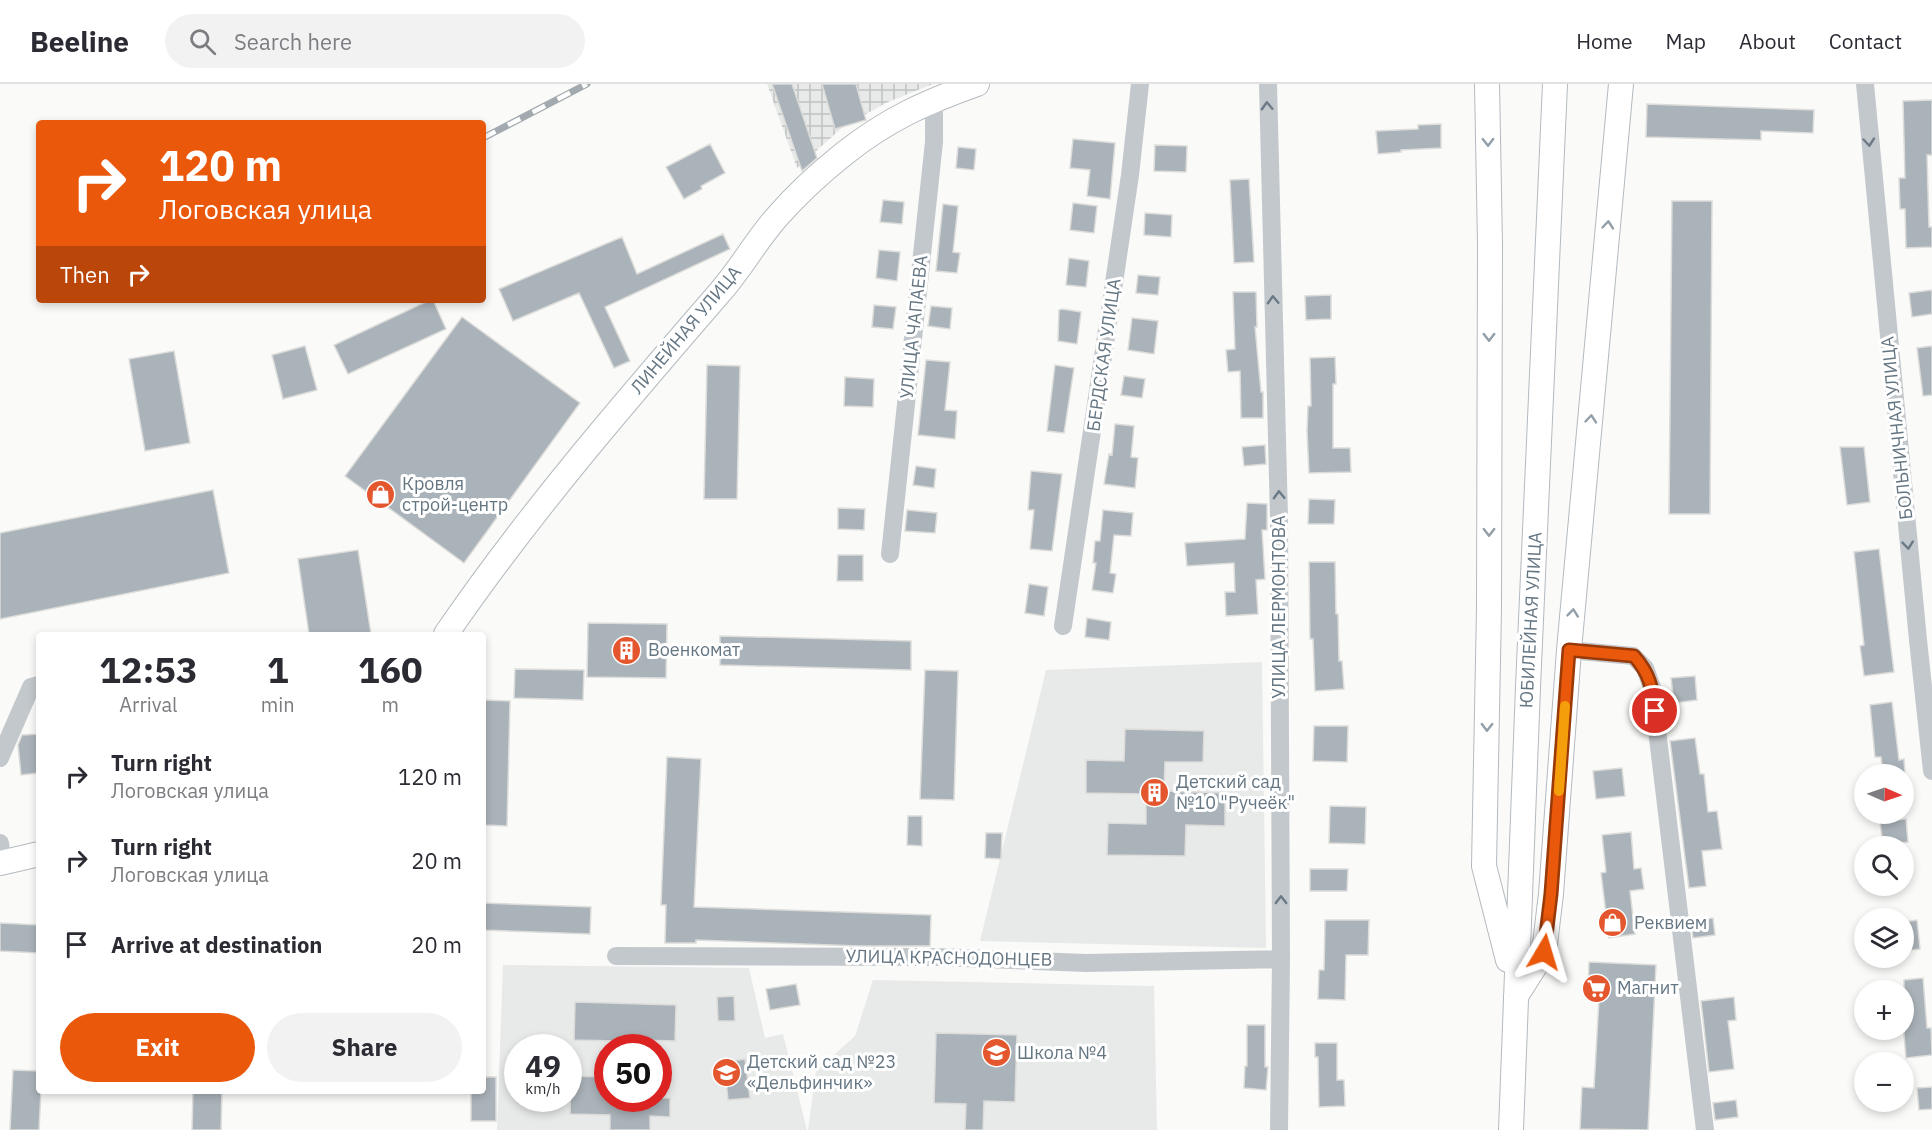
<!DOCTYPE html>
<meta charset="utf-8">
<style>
:root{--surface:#fff;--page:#f2f2f3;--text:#2b2b33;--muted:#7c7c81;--line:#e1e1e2;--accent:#ea580c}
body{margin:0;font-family:"IBM Plex Sans",sans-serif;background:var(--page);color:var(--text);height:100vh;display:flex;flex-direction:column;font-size:22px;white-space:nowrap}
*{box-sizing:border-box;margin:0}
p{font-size:20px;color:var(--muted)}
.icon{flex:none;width:33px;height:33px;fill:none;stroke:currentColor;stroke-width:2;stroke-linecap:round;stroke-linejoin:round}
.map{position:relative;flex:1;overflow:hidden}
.details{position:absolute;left:36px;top:548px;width:450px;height:462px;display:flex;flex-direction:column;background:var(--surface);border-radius:6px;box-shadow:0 3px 9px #0003}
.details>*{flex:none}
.hud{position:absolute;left:36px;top:36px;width:450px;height:183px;border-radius:6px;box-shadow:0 3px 9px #0003;background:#ea580c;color:#fff;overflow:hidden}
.needle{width:39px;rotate:92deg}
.tools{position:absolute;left:1854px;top:680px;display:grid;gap:12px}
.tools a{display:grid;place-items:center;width:60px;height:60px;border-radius:50%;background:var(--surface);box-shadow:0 3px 9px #0003;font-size:30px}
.speed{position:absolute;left:504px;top:950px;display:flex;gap:12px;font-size:30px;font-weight:700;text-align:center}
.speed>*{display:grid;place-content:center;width:78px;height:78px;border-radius:50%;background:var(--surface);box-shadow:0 3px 9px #0003;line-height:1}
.speed small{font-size:15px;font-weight:400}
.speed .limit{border:9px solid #d22;background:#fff;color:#111}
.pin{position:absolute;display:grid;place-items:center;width:51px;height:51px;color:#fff;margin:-26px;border:3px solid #fff;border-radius:50%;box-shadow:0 2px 6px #0007}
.me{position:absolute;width:66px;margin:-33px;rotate:7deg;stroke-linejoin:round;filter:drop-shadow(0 0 4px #0008)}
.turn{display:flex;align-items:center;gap:21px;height:126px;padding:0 24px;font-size:27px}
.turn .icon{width:78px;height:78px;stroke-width:2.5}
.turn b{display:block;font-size:42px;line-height:51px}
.then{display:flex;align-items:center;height:57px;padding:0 24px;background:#0003;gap:12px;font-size:22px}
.eta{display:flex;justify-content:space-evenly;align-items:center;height:102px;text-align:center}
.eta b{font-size:36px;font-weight:700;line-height:42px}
.primary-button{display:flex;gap:12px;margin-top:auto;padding:12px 24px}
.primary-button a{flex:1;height:69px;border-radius:36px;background:var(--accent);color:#fff;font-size:24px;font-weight:700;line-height:69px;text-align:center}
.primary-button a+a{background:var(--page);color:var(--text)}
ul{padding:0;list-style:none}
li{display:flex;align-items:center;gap:18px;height:84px;padding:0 24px}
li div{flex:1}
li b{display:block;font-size:22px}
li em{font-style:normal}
header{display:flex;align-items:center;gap:36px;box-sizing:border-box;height:84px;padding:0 30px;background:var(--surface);border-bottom:2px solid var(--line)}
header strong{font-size:28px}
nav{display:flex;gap:33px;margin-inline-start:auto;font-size:21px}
.search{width:420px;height:54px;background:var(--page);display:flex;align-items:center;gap:15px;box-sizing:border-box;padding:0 21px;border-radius:33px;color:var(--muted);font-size:22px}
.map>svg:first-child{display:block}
.built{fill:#e8e9e9;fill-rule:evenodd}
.industrial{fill:url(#industrial-grid)}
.building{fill:#aab3b9;stroke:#dcdcda;stroke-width:1.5}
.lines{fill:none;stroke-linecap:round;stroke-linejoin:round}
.secondary-casing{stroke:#b3babf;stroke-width:26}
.street{stroke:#c3c8cc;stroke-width:18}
.secondary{stroke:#fff;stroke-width:24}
.rail-casing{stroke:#a2aab0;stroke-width:7}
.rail{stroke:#fff;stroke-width:4.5;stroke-dasharray:14;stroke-linecap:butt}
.oneway{stroke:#6a7a87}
.oneway2{stroke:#939fa8}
.route-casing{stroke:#983908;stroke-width:15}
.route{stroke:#ea580c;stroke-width:10}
.slow{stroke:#f59e0b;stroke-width:10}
.labels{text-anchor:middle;stroke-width:6;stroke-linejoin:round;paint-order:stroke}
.street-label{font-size:18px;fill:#657683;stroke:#fff}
.poi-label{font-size:18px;fill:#657683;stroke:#fff;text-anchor:start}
</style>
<header>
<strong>Beeline</strong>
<div class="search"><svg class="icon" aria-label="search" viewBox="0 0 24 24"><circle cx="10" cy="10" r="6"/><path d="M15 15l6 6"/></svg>Search here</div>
<nav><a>Home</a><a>Map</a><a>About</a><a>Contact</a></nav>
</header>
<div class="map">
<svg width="1932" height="1046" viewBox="0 0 1932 1046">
<defs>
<pattern id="industrial-grid" width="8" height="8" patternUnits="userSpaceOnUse" patternTransform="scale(1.5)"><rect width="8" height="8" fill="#e8e9e9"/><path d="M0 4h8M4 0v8" fill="none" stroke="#c0c1c2"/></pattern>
</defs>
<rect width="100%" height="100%" fill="#fafaf8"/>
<path class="built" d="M1262 578 1266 864 980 857 1046 586Z
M503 881 749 884 765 954 783 950 807 1046H497ZM518 963H568V1014H518ZM608 963H658V1014H608Z
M873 896 1154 902 1157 1046H808L816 987 855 952Z"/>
<path class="industrial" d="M767 0H933L888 18 844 42 797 84Z"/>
<path class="building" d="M772 0H792L817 74 802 87Z
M822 0H856L866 36 835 45Z
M1932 16V71H1927L1929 143H1932V163L1906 164 1905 125H1900L1899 94H1905L1903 17Z
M1647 20 1814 26 1813 49 1761 47V56L1646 53Z
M1441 40V64L1401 66V68L1378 70 1376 47 1418 45V41Z
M1073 55 1115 59 1110 115 1087 112 1090 86 1070 84Z
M710 60 725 89 701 102 702 105 684 115 666 83Z
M1155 61 1187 62 1186 88 1154 87Z
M958 63 976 65 974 86 956 84Z
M1249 95 1254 178 1234 179 1230 96Z
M883 116 904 118 902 140 880 138Z
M1672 117H1712L1710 430H1669Z
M1073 119 1097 122 1094 149 1070 146Z
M943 120 958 122 953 168 960 169 957 189 936 187Z
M1145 129 1172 131 1171 153 1144 151Z
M723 150 730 165 605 223 630 277 614 284 579 209 513 237 499 205 622 153 637 190Z
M879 166 900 168 897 197 876 194Z
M1069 174 1089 177 1086 203 1066 201Z
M1138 191 1160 193 1158 211 1136 209Z
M1932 206V230L1912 233 1909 209Z
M1233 208H1256L1257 243H1255L1261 308H1263V334H1241L1240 287 1228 288 1226 266 1235 265Z
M1331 211V235L1306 236 1305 212Z
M430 216H433L446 245 348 290 334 261Z
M874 221 896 223 893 245 872 243Z
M931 222 952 224 950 245 928 242Z
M1062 225 1081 228 1077 260 1058 257 1059 226Z
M462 233 580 319 464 479 345 392Z
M1132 234 1158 237 1154 270 1128 266Z
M305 262 317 306 283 315 272 271Z
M1932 262V311L1923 312 1917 264Z
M174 267 190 359 145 367 129 275Z
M1335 273 1336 300H1333V364H1350L1351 388 1309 389 1307 347 1308 322H1311L1310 274Z
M926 276 950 278 945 326 957 327 955 355 918 351Z
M707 281 740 282 737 415H704Z
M1055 281 1074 284 1064 349 1047 347Z
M1124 292 1145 295 1142 314 1121 311Z
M845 293 874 295 873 323 844 322Z
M1115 340 1134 342 1131 373 1138 374 1135 404 1104 400 1109 370 1112 371Z
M1265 361 1266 380 1244 382 1242 363Z
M1840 363H1864L1870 418 1847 421Z
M916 382 936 385 934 404 913 401Z
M1031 387 1062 390 1052 467 1030 465 1034 426H1028Z
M213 406 229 489 0 535V449Z
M1309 415 1335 416 1334 440H1308Z
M1247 419 1267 420V446H1262L1265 495 1256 496 1258 530 1226 532 1225 508H1235L1234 479 1187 482 1185 459 1245 455Z
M838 424 865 425 864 446 838 445Z
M907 426 937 429 935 449 905 447Z
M1103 426 1133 429 1131 452 1114 451 1110 489 1116 490 1113 509 1092 506 1096 479H1093L1095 457H1100Z
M1879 465 1894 588 1864 592 1860 562 1864 561 1854 468Z
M358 466 371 550H309L298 475Z
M838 471H863V497H837Z
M1309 478H1335L1336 530H1338L1339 577H1342L1344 605 1315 607 1313 555H1310Z
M1029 500 1048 503 1044 532 1025 529Z
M1087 534 1111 538 1109 556 1085 553Z
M588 539 667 540 666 594 587 593Z
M720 552 911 557V586L720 581Z
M515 585 584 586 583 616 514 614Z
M925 586 958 587 954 716 920 715Z
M1695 592 1697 616 1674 619 1671 594Z
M483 616 510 617 507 742 483 741Z
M1892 618 1899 676 1904 675 1905 690H1883L1881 673H1875L1870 621Z
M1314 642H1348L1347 678 1313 677Z
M1125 645 1204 647 1203 678H1165L1164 707 1225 709V742L1186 741 1185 772 1107 771 1108 739 1146 740V710L1086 709V676L1124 677Z
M39 650V689L21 691 18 661 22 651Z
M1695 654 1700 690H1704L1708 728 1717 727 1722 765 1702 767 1706 802 1689 804 1670 657Z
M667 673 701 675 694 823 931 831 930 862H860L696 856V859H665L666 821H661Z
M1622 684 1625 712 1596 715 1593 687Z
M1330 722 1366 723 1365 760 1329 759Z
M908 732H922V762L907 761Z
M1906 735 1908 758 1883 761 1880 738Z
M1631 748 1634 785 1641 784 1644 805 1630 807 1635 850 1609 854 1601 789 1606 788 1602 751Z
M986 749H1002L1001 775 985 774Z
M1310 785H1348L1347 807H1310Z
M483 819 591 823 590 850 483 846Z
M1713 834 1715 851 1693 854 1691 837Z
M1325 836H1369L1368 871H1346L1345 916 1318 915 1319 886H1324Z
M1917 836 1920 865 1904 867V838Z
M0 839 39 841V869L0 867Z
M1589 878 1656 881 1648 1046 1580 1045 1582 1003 1594 1004 1599 915H1588Z
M1923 894 1927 944H1931L1932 971 1906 974 1904 951V896Z
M796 900 800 921 770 926 766 905Z
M734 912 735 937H718L717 913Z
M1734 913 1736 936 1728 937 1734 985 1709 988 1701 917Z
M575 918 676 921 675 957 640 956V963H618V957L574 956Z
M1247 941H1265V983H1268L1266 1006 1244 1004 1245 982H1247Z
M936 949 1017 951 1015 1018 984 1017 983 1046H965L966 1020 934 1019Z
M1315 959H1337V996H1344L1345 1022 1319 1023 1318 973H1315Z
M745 975 750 1014 728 1016 724 978Z
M13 986 39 987V1006H41L39 1046H10Z
M571 992 608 993V1014H670V1033L650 1032V1046H610V1031L570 1030Z
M483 993H496V1037H471V1006H483Z
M1932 1003V1025L1919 1026 1917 1004Z
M193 1006H222L221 1046H192Z
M1736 1016 1738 1033 1715 1036 1713 1019Z"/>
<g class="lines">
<defs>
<path id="secondary" d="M1487 0 1490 160 1489 524 1484 782 1508 876
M446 550C529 429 625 318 721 207 741 184 756 157 776 134 796 111 821 88 845 69 888 35 926 18 977 0
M0 779 39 770
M1516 912 1544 868 1551 810 1569 566 1621 0
M1511 1046 1528 603 1555 0"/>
</defs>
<use href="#secondary" class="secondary-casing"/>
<path class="street" d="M1268 0 1279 434 1281 875 1279 1046
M1865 0 1918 556 1932 687
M890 470 934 58V15
M1063 542 1130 91 1140 0
M1569 566 1633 572 1645 584 1652 604 1705 1046
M0 674 31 603 39 601
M0 759 3 779
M616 872 938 873 1086 879 1281 875"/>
<use href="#secondary" class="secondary"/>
<defs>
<path id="rail" d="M483 54 587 0"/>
</defs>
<use href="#rail" class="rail-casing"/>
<use href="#rail" class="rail"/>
</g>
<defs><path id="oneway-chevron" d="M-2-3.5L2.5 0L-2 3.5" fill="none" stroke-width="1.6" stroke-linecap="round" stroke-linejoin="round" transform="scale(1.5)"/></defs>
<g class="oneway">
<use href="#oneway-chevron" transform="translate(1267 22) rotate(-92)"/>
<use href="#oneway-chevron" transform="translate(1869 58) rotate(85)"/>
<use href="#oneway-chevron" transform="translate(1273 216) rotate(-92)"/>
<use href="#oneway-chevron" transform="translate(1279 411) rotate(-92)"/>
<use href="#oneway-chevron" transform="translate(1908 461) rotate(84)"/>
<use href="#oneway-chevron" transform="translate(1281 816) rotate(-90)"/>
</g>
<g class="oneway2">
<use href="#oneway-chevron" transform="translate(1488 58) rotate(89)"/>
<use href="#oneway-chevron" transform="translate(1608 141) rotate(-85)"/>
<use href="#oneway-chevron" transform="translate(1489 253) rotate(90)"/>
<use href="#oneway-chevron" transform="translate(1591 335) rotate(-85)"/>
<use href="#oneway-chevron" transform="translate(1489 448) rotate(90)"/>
<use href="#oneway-chevron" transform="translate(1573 529) rotate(-84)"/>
<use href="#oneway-chevron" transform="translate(1487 643) rotate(91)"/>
</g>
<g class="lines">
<defs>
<path id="route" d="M1544 868 1551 810 1569 566 1634 572C1650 590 1652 603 1655 627"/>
</defs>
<use href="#route" class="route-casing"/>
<use href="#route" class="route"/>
<path class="slow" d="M1559 707 1565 622"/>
</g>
<defs>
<symbol id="shop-disc" viewBox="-11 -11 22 22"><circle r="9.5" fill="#e4572e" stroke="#fff"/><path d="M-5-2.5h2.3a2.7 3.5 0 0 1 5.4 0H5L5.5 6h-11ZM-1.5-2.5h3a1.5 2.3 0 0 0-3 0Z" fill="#fff"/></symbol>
<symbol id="building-disc" viewBox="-11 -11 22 22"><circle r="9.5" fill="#e4572e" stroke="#fff"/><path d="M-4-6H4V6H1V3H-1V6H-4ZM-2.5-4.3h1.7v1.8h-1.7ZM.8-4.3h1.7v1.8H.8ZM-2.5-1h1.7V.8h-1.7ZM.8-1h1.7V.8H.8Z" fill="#fff"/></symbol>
<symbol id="supermarket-disc" viewBox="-11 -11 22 22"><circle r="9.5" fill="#e4572e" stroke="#fff"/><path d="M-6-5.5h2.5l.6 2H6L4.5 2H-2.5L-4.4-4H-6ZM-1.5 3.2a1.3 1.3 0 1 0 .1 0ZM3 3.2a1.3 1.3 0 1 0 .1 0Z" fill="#fff"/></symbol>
<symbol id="school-disc" viewBox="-11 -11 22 22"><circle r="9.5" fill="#e4572e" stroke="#fff"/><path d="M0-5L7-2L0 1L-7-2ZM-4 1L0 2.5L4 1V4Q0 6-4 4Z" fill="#fff"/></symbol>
</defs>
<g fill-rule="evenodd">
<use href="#shop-disc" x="364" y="394" width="33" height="33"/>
<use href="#building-disc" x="610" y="550" width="33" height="33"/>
<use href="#building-disc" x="1138" y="692" width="33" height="33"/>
<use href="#shop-disc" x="1596" y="822" width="33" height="33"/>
<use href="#supermarket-disc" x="1580" y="888" width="33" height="33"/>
<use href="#school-disc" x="980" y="952" width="33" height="33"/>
<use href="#school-disc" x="710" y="972" width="33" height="33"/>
</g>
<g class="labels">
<g class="street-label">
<text transform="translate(914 243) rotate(-84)" y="6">УЛИЦА ЧАПАЕВА</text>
<text transform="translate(686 246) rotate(-50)" y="6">ЛИНЕЙНАЯ УЛИЦА</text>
<text transform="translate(1104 271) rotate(-82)" y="6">БЕРДСКАЯ УЛИЦА</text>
<text transform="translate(1897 344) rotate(-96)" y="6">БОЛЬНИЧНАЯ УЛИЦА</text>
<text transform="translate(1279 523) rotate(-90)" y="6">УЛИЦА ЛЕРМОНТОВА</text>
<text transform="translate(1531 536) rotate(-87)" y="6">ЮБИЛЕЙНАЯ УЛИЦА</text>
<text transform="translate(949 874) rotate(1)" y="6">УЛИЦА КРАСНОДОНЦЕВ</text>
</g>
<g class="poi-label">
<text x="402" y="406">Кровля<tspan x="402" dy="21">строй-центр</tspan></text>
<text x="648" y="572">Военкомат</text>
<text x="1176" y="704">Детский сад<tspan x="1176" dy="21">№10 "Ручеёк"</tspan></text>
<text x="1634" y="845">Реквием</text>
<text x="1617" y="910">Магнит</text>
<text x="1017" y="975">Школа №4</text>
<text x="747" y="984">Детский сад №23<tspan x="747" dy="21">«Дельфинчик»</tspan></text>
</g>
</g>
</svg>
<div class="tools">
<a><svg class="needle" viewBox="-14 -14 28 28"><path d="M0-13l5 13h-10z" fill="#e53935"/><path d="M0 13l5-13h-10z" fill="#7c7c81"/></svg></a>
<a><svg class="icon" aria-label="search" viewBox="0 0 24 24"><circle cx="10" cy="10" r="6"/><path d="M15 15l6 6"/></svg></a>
<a><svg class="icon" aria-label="layers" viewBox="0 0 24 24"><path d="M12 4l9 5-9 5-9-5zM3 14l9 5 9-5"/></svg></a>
<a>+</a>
<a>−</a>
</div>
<div class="speed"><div>49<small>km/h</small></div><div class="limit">50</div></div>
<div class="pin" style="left:1655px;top:627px;background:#d93025"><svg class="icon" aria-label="arrive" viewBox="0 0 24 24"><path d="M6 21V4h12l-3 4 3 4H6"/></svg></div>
<svg class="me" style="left:1544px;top:868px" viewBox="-20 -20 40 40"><path d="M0-17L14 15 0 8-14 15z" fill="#ea580c" stroke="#fff" stroke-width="4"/></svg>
<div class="hud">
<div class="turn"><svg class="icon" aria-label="right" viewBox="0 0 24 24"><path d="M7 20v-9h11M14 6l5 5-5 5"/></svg><div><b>120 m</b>Логовская улица</div></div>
<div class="then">Then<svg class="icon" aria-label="right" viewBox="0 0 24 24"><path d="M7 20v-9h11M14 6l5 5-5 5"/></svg></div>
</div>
<section class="details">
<div class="eta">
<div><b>12:53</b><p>Arrival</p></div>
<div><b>1</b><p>min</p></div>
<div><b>160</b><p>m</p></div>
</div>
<ul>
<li><svg class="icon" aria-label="right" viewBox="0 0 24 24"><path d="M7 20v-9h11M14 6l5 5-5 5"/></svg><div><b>Turn right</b><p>Логовская улица</p></div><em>120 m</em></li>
<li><svg class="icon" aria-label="right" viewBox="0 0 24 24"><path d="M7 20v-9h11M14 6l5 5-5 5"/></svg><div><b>Turn right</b><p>Логовская улица</p></div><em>20 m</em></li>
<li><svg class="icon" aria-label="arrive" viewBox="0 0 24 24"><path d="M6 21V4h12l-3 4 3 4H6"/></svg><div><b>Arrive at destination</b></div><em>20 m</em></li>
</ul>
<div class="primary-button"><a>Exit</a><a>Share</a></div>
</section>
</div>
